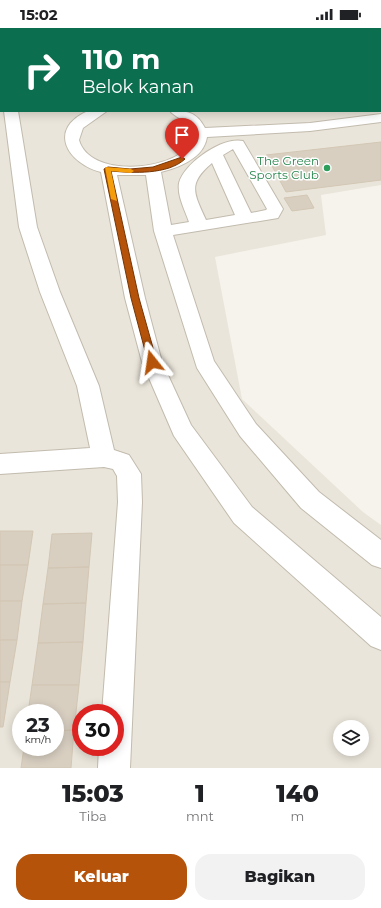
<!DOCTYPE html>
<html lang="id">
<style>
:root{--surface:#fff;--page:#f2f2f2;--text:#202124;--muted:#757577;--accent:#b45309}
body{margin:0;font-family:Montserrat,sans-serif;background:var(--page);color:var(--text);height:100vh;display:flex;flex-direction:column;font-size:15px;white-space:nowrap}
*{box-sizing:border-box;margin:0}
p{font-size:13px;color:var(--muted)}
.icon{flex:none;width:22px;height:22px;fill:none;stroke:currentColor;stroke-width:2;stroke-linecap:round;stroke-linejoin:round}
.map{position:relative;height:740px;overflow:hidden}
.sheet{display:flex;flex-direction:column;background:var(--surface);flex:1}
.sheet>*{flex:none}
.guide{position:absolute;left:0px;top:0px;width:381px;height:84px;box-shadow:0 2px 10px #0003;background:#0b6e4f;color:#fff;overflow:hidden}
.controls{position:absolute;left:333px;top:692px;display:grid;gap:8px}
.controls a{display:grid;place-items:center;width:36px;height:36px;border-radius:50%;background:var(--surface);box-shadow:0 2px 10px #0003;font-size:20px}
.speed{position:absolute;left:12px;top:676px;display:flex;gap:8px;font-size:20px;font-weight:700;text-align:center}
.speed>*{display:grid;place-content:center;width:52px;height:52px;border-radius:50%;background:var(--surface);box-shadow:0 2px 10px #0003;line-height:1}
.speed small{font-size:10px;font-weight:400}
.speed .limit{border:6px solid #d22;background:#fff;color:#111}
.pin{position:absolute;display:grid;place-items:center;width:34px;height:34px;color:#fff;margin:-41px -17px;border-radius:50% 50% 50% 0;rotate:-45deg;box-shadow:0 0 4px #0007}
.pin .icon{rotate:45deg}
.me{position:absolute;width:44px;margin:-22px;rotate:345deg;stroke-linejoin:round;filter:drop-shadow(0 0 3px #0008)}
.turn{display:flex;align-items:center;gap:14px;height:84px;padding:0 16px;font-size:18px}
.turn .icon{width:52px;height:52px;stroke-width:2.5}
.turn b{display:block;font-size:28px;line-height:34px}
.eta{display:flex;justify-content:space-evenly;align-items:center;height:68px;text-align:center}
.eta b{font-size:24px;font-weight:800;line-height:28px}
.button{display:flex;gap:8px;margin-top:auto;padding:8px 16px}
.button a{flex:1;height:46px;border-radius:16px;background:var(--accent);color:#fff;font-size:16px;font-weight:800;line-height:46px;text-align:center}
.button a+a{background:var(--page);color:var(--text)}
.status{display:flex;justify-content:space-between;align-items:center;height:28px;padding:0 20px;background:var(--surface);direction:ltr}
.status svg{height:11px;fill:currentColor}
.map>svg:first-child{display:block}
.residential{fill:#eae5da;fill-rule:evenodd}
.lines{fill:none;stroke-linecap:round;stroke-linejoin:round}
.river{fill:#a9d4f2;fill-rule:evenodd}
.building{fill:#d8cfc1;stroke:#d3c7b4}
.minor-casing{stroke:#c2bbae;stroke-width:2}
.minor{fill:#fff;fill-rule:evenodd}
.route{fill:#b45309;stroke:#753606}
.slow{fill:#f59e0b}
.leisure-dot{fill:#2e9e5b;stroke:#fff;stroke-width:1.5}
.labels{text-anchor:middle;stroke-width:3;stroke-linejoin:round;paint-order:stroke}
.far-leisure-label{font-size:12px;fill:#27864d;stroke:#fff;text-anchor:end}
</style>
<div class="status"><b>15:02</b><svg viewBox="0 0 49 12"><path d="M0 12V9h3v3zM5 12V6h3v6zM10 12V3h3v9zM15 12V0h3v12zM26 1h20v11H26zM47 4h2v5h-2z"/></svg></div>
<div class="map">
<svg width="381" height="740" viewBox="0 0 381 740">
<rect width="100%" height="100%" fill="#f6f3ec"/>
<path class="residential" d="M0 0H381V157L321 167 326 207 215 229 242 371 363 484 381 497V740H0ZM1 1H380V83H1ZM21 685H55V719H21ZM81 685H115V719H81ZM340 699H362V721H340Z"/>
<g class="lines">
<path class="river" d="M59 0H85V1H60Z
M380 52H381V68H380Z"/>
</g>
<path class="building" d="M281 0H319L281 1Z
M381 114V152L286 164 266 127Z
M307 167 314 180 292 183 284 170Z
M0 503H33L28 537H0Z
M92 505 89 539 48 540 52 506Z
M0 537H28L22 573H0Z
M89 539 86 575 43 576 48 540Z
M0 573H22L17 612H0Z
M86 575 83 614 38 615 43 576Z
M0 612H17L10 654H0Z
M83 614 79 657H32L38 615Z
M0 654H10L3 699H0Z
M32 657H79L74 702 55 703V685H28Z
M74 702 71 740H21L24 719H55V703Z"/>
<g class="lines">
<defs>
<path id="minor" d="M205 0H221L222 1H206Z
M0 4 1 5V13L0 12Z
M380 24H381V32H380Z
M0 29H1V37H0Z
M4 83H18L37 199 60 264 99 358 114 422 129 427 141 446 142 474 130 740H98L99 719H115V685H102L118 474 117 448 113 441 104 439 0 446V426L90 420 77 358 40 264 19 199Z
M88 83H107L83 100 79 112C92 158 206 138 191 101 187 91 175 90 170 83 187 83 196 83 205 100L310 95 381 86V94L310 103 207 109C204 130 180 139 161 144L171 197 189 194C185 182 177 168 179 155 184 135 223 108 243 113L283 181 278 190 272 191 173 207 214 333 256 396 319 464 381 512V540L372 537 301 480 240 408 197 340 154 203 146 147H117L145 270 162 334 191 397 252 479 381 589V622L371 618 234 495 174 408 142 334 125 270 101 144C67 135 47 101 88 83ZM233 121 267 181 266 182 251 185 223 127ZM212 135 235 187 206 192C194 165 187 156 212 135Z"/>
</defs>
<use href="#minor" class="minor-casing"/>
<use href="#minor" class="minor"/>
</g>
<path class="route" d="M182 129 185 131C168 147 132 145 111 143L139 270 157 334 152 337 148 334 131 270 104 141 108 139 130 141 153 139Z"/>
<path class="slow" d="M105 139 131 141 134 143 131 145 111 143 117 173 111 171Z"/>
<circle class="leisure-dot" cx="327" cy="140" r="4"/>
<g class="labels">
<g class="far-leisure-label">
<text x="319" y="137">The Green<tspan x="319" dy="14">Sports Club</tspan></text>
</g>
</g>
</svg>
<div class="controls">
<a><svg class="icon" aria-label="layers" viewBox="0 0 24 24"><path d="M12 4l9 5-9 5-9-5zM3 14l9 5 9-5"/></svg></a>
</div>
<div class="speed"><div>23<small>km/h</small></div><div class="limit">30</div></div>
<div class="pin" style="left:182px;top:131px;background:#d93025"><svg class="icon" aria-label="arrive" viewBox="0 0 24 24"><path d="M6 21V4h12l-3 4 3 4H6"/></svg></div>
<svg class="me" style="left:152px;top:334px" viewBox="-20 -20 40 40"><path d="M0-17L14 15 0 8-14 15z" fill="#b45309" stroke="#fff" stroke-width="4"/></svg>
<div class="guide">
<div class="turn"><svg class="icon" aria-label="right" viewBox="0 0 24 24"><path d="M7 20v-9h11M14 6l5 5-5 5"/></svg><div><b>110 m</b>Belok kanan</div></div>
</div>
</div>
<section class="sheet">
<div class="eta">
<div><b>15:03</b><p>Tiba</p></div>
<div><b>1</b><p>mnt</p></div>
<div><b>140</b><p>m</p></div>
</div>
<div class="button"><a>Keluar</a><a>Bagikan</a></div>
</section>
